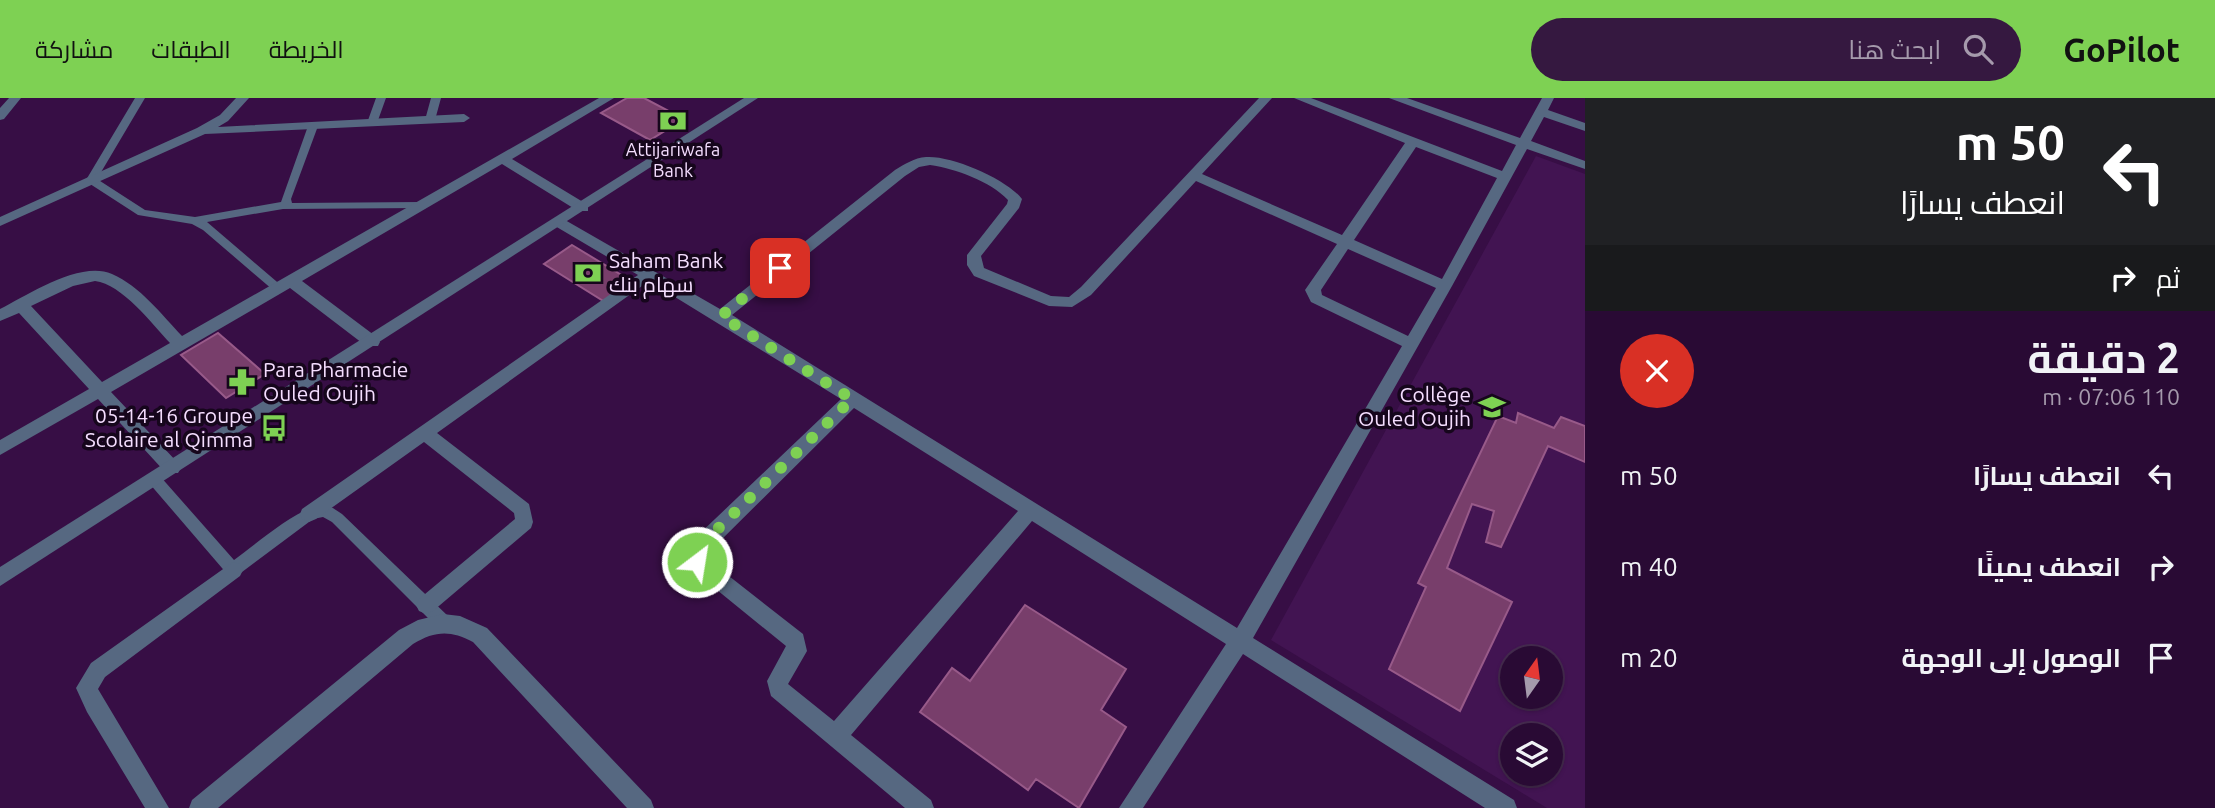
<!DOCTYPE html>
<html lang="ar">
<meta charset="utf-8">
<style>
:root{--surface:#290a34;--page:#351840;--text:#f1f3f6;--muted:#a59aac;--line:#452b4f;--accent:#7ed153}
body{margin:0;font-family:Ubuntu,Cairo,sans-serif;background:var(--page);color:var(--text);direction:rtl;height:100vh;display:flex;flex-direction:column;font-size:26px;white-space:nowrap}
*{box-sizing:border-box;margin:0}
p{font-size:23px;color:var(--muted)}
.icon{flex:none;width:38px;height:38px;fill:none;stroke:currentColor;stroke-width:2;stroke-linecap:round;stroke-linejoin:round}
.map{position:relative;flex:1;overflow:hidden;direction:ltr}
.panel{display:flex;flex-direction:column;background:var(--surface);width:630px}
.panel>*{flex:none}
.banner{background:#202124;color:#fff;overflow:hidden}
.needle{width:46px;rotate:14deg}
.fabs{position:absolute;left:1500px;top:548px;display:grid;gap:14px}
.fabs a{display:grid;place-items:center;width:63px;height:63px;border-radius:50%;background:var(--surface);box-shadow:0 2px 5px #0004,0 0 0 2px var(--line);font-size:35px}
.pin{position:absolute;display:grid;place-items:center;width:60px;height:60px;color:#fff;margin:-30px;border-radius:14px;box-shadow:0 4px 10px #0006}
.me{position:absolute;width:77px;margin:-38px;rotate:31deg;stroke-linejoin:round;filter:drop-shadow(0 0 5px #0008)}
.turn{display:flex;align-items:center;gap:24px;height:147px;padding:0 35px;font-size:32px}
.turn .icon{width:91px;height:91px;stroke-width:2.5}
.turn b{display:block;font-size:49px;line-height:60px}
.then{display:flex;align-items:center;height:66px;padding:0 35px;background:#0003;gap:14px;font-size:26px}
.round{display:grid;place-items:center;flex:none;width:74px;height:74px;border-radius:37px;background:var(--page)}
.head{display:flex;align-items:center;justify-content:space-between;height:119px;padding:0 35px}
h1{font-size:42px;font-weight:700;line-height:52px}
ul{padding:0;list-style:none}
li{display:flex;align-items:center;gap:21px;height:91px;padding:0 35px}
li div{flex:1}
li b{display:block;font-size:26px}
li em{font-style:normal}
header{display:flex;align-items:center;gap:42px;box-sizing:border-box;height:98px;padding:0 35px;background:var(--accent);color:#111}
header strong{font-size:33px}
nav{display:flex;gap:38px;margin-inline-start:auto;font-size:24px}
.search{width:490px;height:63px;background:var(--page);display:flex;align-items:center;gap:18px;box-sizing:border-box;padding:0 24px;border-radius:38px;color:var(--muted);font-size:26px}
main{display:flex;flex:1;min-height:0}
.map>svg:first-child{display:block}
.built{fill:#421452;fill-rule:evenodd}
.building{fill:#783e6b;stroke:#985a89;stroke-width:2}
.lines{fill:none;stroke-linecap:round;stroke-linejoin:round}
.service{fill:#566881;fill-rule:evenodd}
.minor{fill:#566881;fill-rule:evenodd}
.tertiary{fill:#566881;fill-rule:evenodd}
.route{stroke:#7ed153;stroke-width:12;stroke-dasharray:0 21.6}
.labels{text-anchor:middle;stroke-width:7;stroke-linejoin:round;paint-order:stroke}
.far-poi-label{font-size:18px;fill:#f5deff;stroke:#16061c}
.poi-label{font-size:21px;fill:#f5deff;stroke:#16061c;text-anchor:start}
</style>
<header>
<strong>GoPilot</strong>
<div class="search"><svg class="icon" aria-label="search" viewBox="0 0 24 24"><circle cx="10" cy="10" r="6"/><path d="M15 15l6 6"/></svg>ابحث هنا</div>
<nav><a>الخريطة</a><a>الطبقات</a><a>مشاركة</a></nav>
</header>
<main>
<section class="panel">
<div class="banner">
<div class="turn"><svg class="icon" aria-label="left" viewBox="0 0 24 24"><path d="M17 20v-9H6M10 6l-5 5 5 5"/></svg><div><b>50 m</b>انعطف يسارًا</div></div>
<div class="then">ثم<svg class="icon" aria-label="right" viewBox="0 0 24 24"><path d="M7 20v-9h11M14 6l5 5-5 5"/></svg></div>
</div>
<div class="head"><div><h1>2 دقيقة</h1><p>110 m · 07:06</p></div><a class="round" style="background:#d93025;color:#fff"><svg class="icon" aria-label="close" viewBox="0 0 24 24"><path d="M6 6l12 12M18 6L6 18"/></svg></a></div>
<ul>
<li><svg class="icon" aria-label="left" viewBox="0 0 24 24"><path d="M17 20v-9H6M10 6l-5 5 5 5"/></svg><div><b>انعطف يسارًا</b></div><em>50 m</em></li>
<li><svg class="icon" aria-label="right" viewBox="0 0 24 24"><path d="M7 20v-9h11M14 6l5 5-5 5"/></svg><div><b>انعطف يمينًا</b></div><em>40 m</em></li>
<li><svg class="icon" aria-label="arrive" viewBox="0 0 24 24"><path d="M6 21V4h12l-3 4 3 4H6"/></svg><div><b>الوصول إلى الوجهة</b></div><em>20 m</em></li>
</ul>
</section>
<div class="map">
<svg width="1585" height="710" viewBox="0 0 1585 710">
<rect width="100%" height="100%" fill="#370e45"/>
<path class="built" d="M1536 58 1585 76V710H1547L1271 542ZM1512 560H1550V598H1512ZM1512 637H1550V676H1512Z"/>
<path class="building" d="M627 0H644L684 21 650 42 601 15Z
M572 147 633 184 605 204 544 166Z
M218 235 265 276 226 300 181 257Z
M1518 315 1554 330 1561 319 1585 328V364L1548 348 1501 449 1486 444 1494 413 1472 406 1447 470 1512 504 1460 613 1389 571 1426 489 1418 485 1498 318 1516 325Z
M1025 507 1126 571 1101 612 1126 629 1079 710 1036 681 1028 692 920 614 952 570 970 583Z"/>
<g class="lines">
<path class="service" d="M135 0H145L97 81 145 112 195 119 281 104 308 28 313 25 318 28 291 101 292 105 420 104 426 107 420 110 283 111 207 124 283 189 281 192H273L203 132 192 126 138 117 87 84 86 82Z
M376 0H386L377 25 372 28 367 25Z
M431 0H441L435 22 430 25 425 22Z
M154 375 159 377 234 462C255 447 298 409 322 407 330 407 336 412 342 416L449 519 451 524 449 529 443 531 437 529 332 424 323 419 313 421 238 477 233 479 228 477 149 385 147 381 149 377Z"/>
<path class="minor" d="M9 0H21L4 21 0 22V10Z
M236 0H249L228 23 218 29 464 16 470 20 464 24 205 36 0 128V119L197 30 220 17Z
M599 0H614L512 61 588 107V113H578L502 66 302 183 378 240 380 244 378 248H366L290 190 111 294 178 365 181 370 178 375H166L98 301 0 357V342L89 291 19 215 0 223V211C28 197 80 162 112 176 140 188 162 217 182 238ZM95 183C122 186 152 226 170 245L102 284 31 208 73 188Z
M1259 0H1272L1202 76 1342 137 1405 45 1294 0H1311L1502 73 1516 47 1389 0H1407L1520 40 1542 0H1554L1548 12 1585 25V33L1544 19 1531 43 1585 63V71L1527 51 1452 188 1253 540 1514 702 1517 710H1485L1243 556 1143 710H1119L1226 546 1032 423 851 637 931 702 934 710H905L771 598 767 583 786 548 690 470C685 458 688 452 694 441L841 301 649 183 437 335 529 406 533 424 531 430 433 513 426 516 419 513 416 507 419 501 515 421 514 415 424 344 316 421 309 424 302 421 300 416 302 411 638 177 555 128V122H565L720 211 895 72C905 66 914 60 926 59 951 57 1007 81 1022 101L1019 110 981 158 984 170 1051 198 1069 199 1081 189ZM1416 49 1497 80 1442 181 1354 142ZM930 67C956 71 990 83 1008 102L1007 106 967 157V167L974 178 1049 208 1072 209 1091 197 1196 83 1337 146 1305 192 1311 204 1402 248 1237 530 732 217 905 78 919 69ZM1348 151 1436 190 1408 238 1322 197 1321 192ZM854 310 1018 413 834 623 788 586 807 553 803 536 706 460V457Z
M233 464 240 466 243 472 240 478 105 579 98 591 169 710H145L87 614 76 590 91 565Z
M443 516 460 518 487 530 651 702 654 710H627L473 544C450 532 435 533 413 546L218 710H189L192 702 399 532 418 522Z"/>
<path class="tertiary" d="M744 0H758L0 488V469Z"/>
</g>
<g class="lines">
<path class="route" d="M697 464 696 456 701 447 852 301 721 218 780 170"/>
</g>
<defs>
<symbol id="bank-bare" viewBox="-9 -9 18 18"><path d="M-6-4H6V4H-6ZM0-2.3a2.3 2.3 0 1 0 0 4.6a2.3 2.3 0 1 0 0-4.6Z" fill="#7ed153" stroke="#16061c" stroke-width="2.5" paint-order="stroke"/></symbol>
<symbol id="pharmacy-bare" viewBox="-9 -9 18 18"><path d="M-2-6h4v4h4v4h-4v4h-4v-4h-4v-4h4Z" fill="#7ed153" stroke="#16061c" stroke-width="2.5" paint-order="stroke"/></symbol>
<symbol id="school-bare" viewBox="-9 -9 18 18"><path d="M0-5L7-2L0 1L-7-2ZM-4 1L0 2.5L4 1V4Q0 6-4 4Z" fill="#7ed153" stroke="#16061c" stroke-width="2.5" paint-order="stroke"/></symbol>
<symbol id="bus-bare" viewBox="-9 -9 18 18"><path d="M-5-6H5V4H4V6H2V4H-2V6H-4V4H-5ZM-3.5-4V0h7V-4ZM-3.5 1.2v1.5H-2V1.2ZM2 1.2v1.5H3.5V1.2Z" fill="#7ed153" stroke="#16061c" stroke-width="2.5" paint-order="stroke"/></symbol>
</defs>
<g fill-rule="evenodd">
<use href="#bank-bare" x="654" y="4" width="38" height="38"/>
<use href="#bank-bare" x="569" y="156" width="38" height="38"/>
<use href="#pharmacy-bare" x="223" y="265" width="38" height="38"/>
<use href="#school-bare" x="1473" y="290" width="38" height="38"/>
<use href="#bus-bare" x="255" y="311" width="38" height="38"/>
</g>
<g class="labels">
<g class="far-poi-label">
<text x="673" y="58">Attijariwafa<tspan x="673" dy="21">Bank</tspan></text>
</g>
<g class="poi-label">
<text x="609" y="170">Saham Bank<tspan x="609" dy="24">سهام بنك</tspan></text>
<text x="263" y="279">Para Pharmacie<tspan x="263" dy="24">Ouled Oujih</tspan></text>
<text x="1471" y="304" text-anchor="end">Collège<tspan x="1471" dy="24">Ouled Oujih</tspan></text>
<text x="253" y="325" text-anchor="end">05-14-16 Groupe<tspan x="253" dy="24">Scolaire al Qimma</tspan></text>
</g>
</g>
</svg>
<div class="fabs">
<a><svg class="needle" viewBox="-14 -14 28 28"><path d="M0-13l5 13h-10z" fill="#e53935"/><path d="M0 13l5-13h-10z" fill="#a59aac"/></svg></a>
<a><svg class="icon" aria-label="layers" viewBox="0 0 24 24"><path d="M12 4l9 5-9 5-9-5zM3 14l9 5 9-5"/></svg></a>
</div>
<div class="pin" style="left:780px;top:170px;background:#d93025"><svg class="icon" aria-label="arrive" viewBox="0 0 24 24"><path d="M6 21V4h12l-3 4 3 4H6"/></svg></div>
<svg class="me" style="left:697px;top:464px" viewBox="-20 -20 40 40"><circle r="17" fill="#7ed153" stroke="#fff" stroke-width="3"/><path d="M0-11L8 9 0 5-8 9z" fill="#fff"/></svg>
</div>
</main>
